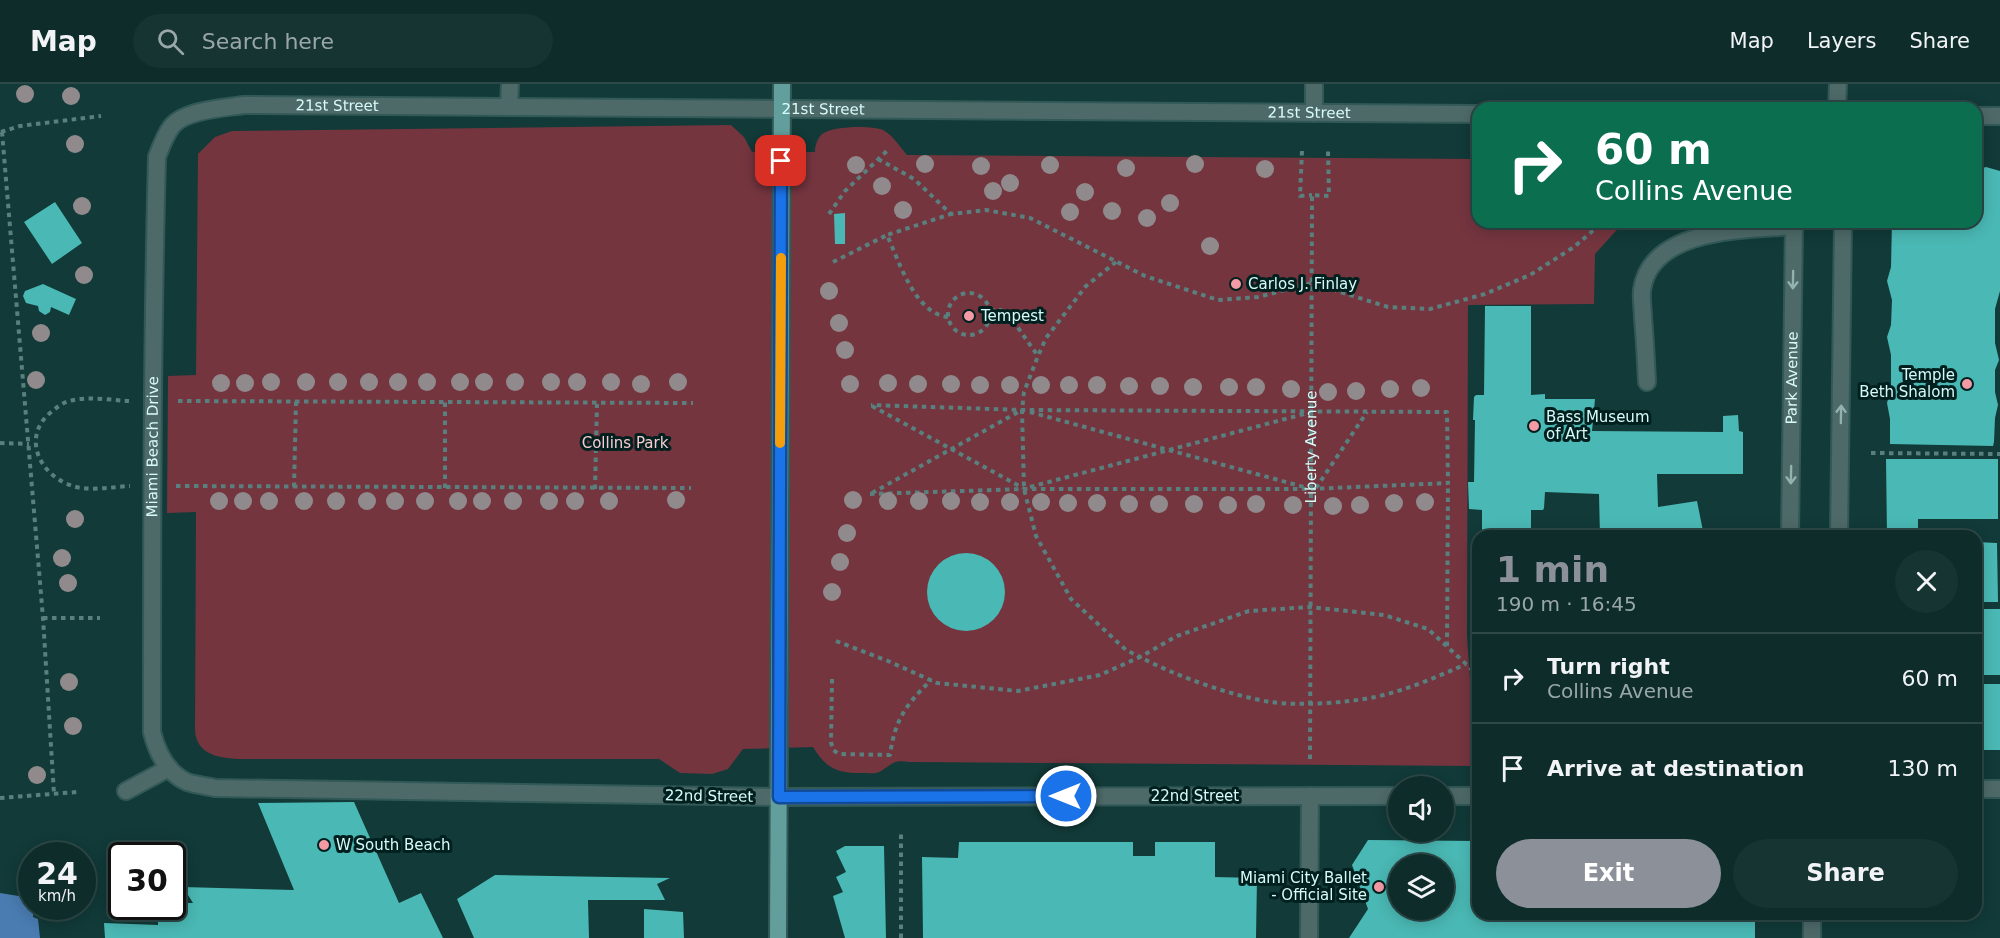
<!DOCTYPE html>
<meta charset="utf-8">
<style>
:root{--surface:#0d2c2a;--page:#163432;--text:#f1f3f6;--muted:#9aa7a8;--line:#2d4847;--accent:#8c9099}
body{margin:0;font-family:"DejaVu Sans",sans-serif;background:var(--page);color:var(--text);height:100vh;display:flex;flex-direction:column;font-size:22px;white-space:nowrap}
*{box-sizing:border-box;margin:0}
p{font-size:20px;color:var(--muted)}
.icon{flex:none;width:33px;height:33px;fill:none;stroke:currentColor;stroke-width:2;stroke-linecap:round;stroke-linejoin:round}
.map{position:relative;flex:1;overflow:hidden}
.panel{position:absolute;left:1472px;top:446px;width:510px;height:390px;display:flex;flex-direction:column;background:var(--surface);border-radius:18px;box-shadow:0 3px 15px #0003,0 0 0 2px var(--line)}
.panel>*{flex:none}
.hud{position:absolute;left:1472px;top:18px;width:510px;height:126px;border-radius:18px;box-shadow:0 3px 15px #0003,0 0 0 2px var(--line);background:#0b6e4f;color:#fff;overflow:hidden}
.fabs{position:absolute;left:1388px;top:692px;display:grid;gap:12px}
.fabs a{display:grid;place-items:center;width:66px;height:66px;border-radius:50%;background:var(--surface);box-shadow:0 3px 15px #0003,0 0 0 2px var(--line);font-size:30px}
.speed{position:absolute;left:18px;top:758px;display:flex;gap:12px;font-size:30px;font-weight:700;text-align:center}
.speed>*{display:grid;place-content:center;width:78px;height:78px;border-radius:50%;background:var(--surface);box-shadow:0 3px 15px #0003,0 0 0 2px var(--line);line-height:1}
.speed small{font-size:15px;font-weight:400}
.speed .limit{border:3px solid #111;border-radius:9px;background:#fff;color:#111}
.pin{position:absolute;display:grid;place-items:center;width:51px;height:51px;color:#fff;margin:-26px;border-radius:12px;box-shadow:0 3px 9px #0006}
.me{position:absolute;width:66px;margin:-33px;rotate:270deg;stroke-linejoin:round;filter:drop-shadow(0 0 4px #0008)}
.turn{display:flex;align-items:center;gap:21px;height:126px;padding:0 24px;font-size:27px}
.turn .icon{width:78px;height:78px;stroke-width:2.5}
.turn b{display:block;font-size:42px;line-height:51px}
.round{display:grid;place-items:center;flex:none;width:63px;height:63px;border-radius:32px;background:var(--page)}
.head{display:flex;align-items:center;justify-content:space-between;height:102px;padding:0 24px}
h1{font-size:36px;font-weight:800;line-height:45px;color:var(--accent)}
.action{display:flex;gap:12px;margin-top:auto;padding:12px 24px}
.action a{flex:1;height:69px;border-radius:36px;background:var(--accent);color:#fff;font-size:24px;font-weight:800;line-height:69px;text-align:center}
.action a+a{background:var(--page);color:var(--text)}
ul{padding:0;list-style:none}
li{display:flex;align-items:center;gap:18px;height:90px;padding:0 24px;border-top:2px solid var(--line)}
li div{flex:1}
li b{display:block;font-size:22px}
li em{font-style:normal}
header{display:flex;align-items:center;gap:36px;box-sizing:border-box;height:84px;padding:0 30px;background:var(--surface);border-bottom:2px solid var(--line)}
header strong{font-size:28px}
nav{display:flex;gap:33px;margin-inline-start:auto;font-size:21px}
.search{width:420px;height:54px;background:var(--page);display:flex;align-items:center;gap:15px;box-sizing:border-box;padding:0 21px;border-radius:33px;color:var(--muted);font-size:22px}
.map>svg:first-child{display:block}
.green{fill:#74353f}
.water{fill:#4a7cb1}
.building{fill:#4ab8b4;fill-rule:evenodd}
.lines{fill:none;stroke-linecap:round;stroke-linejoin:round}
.service-casing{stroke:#315957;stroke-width:20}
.pedestrian-casing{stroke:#315957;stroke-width:20}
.minor-casing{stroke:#315957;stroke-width:20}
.primary-casing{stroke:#315957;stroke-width:20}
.path{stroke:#59807e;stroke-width:4;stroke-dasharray:4.5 4.5;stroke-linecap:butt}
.service{stroke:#4d6968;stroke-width:16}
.pedestrian{stroke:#4d6968;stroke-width:16}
.minor{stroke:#4d6968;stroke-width:16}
.primary{stroke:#629e9b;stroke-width:16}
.tree{fill:#918a8c}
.oneway{stroke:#92b2b0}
.route-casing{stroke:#114b97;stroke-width:15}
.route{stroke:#1a73e8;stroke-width:10}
.slow{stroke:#f59e0b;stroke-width:10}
.poi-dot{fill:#f49aa5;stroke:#00201f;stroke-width:2}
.labels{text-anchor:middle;stroke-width:6;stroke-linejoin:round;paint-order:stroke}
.street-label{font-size:15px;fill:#d7fbf9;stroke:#00201f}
.poi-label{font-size:15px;fill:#d7fbf9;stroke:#00201f;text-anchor:start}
.park-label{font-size:15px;fill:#f9cbd0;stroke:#00201f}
</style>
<header>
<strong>Map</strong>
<div class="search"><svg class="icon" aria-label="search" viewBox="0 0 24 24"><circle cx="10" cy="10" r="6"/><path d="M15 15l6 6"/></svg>Search here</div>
<nav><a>Map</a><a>Layers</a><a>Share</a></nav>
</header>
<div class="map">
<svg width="2000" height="854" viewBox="0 0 2000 854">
<rect width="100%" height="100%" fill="#113a38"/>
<path class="green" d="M731 41 744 53 752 68H815C815 62 817 55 822 50 831 42 872 41 883 46 893 51 900 63 907 71L1477 75 1478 138H1624L1595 170 1594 220 1468 221 1467 552 1476 682 909 678C891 675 893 681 879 688 875 690 869 689 865 689 839 690 826 685 813 663L743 665 728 685 712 690 680 689 659 675H237C223 674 203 672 197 656 195 652 195 645 195 641L196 428 167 429 168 292 196 291 198 70 215 53 232 47Z"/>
<path class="water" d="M0 809 31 814 32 822H34L33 833 38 835 40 854H0Z"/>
<path class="building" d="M1986 83 2000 87V207L1995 225V259L1999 276 1995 286V308L1998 321 1995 334 1994 358 1993 362 1890 360V335L1887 319 1891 304V271L1887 253 1891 241 1892 216 1887 197 1891 183 1892 138H1976V86Z
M55 118 82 159 52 180 24 138Z
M845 129V160H835L834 130Z
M43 200 76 215 69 231 51 223 50 228 45 231 39 227 38 222 26 219 23 212 25 207Z
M1485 222H1531V311L1545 310V315H1595L1592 347 1723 348V332L1738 331 1739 347 1743 348V390H1657L1658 423 1697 417 1704 452H1600L1599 410 1545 408 1544 424 1543 426H1531V452H1482V426L1469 425 1468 398H1474L1475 336H1473L1474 313 1476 311H1484Z
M1886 375H1998V435H1918V452H1887Z
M1976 458 1997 459 1998 518H1976Z
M927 508a39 39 0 1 1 78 0a39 39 0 1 1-78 0Z
M1976 525H2000V591H1976Z
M1976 600H2000V666H1976Z
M354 718 399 819 421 809 443 854H105L104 839 158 841V827L171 828 170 822H172V819H193L183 803 294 806 258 719Z
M1368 756 1478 757V830H1755V854H1349L1368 825 1352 781ZM1398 780H1443V825H1398Z
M959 758H1133V772H1155V758H1215V793L1257 794 1256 854H923L922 773 958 774Z
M845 762H884L886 854H845L833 812 843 808 836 793 846 788 836 767Z
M495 791 670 794 657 800 665 816H588L589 854H474L457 815Z
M644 825 683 828 684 854H644Z"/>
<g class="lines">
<defs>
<path id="service" d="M509 23 510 0
M1647 298C1646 277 1645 255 1643 234 1643 225 1641 215 1642 206 1651 143 1747 146 1794 142
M126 707 169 684"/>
<path id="pedestrian" d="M1309 854 1310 712"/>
<g id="minor">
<path d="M1837 24 1838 0"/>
<path d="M1314 29V0"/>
<path d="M1976 32H2000"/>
<path id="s2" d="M1790 452 1794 138"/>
<path d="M1839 452 1843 138"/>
<path d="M1976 705H2000"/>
<path id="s3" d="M1398 712 779 713 215 704C206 702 196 701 187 698 167 689 157 668 152 648 152 456 152 264 157 73 161 62 165 51 172 42 185 26 224 24 244 21L1478 30"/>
<path d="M1443 712H1478"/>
<path d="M1812 854V830"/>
</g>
<path id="primary" d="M778 854 782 0"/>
</defs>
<use href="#service" class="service-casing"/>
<use href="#pedestrian" class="pedestrian-casing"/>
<use href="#minor" class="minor-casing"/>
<use href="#primary" class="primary-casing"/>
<g class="path">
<path d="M1 48 20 42 101 32"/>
<path d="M2 48 43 534 54 710"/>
<path d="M1302 67 1300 112 1312 111"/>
<path d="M878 75 914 95 951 130 986 126 1030 134 1145 192 1218 216 1258 213 1312 199 1388 223 1430 225 1485 210 1530 191 1574 163 1603 138"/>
<path d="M829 130 845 107 889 65"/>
<path d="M833 178 887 151"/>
<path d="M1116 178 1086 202 1046 254 1038 272 1024 308 1022 326 1024 405 1036 452 1071 515 1126 566 1140 573 1177 552 1249 527 1310 523 1384 531 1428 545 1478 591"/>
<circle cx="969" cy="230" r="21"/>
<path d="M990 226H1001L1009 231 1038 272"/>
<path d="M948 233C915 230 899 177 887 151L951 130"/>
<path d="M129 317C110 316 88 312 69 317 62 319 56 324 50 329 22 353 39 390 70 401 87 408 111 403 130 402"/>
<path d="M178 317 693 319"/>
<path d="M872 322 1023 404"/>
<path d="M1030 328 1304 403"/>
<path d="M0 359 29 360"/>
<path d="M1871 369 2000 370"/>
<path d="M176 402 691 404"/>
<path d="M294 403 296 317"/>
<path d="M1030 403 1304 330"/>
<path d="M445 404V318"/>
<path d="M1316 404 1367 328"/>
<path d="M595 405 597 320"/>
<path d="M872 409 1020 327"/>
<path d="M870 410 1024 405H1310L1448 399 1447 328 1022 326 871 321"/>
<path d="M43 534H100"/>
<path d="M836 557 888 577 937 599 1018 607 1100 591 1140 573C1176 592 1229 611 1270 618 1300 622 1346 619 1375 613 1407 606 1437 593 1466 580"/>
<path d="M1447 562 1448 399"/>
<path d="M832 595 831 658 833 666 839 670 890 671C895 635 906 621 931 596"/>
<path id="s1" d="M1310 675 1312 111 1329 112 1328 67"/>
<path d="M0 714 77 708"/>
<path d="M901 854V748"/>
</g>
<use href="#service" class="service"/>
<use href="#pedestrian" class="pedestrian"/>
<use href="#minor" class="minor"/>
<use href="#primary" class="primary"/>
</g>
<g class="tree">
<circle cx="25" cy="10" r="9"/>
<circle cx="71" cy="12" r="9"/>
<circle cx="75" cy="60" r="9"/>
<circle cx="925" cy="80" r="9"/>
<circle cx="1195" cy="80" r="9"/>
<circle cx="856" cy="81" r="9"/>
<circle cx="1050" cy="81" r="9"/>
<circle cx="981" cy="82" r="9"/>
<circle cx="1126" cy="84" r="9"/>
<circle cx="1265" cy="85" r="9"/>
<circle cx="1010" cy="99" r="9"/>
<circle cx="882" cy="102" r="9"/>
<circle cx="993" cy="107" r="9"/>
<circle cx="1085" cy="108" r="9"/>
<circle cx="1170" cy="119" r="9"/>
<circle cx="82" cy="122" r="9"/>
<circle cx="903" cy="126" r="9"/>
<circle cx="1112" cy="127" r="9"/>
<circle cx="1070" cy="128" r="9"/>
<circle cx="1147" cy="134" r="9"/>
<circle cx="1210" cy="162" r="9"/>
<circle cx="84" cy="191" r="9"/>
<circle cx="829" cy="207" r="9"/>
<circle cx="839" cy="239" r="9"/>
<circle cx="41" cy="249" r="9"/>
<circle cx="845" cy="266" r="9"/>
<circle cx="36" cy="296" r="9"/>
<circle cx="271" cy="298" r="9"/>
<circle cx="306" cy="298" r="9"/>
<circle cx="338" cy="298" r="9"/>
<circle cx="369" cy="298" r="9"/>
<circle cx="398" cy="298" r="9"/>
<circle cx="427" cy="298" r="9"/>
<circle cx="460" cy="298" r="9"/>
<circle cx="484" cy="298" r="9"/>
<circle cx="515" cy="298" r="9"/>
<circle cx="551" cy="298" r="9"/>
<circle cx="577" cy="298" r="9"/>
<circle cx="611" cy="298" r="9"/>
<circle cx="678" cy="298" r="9"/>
<circle cx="221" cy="299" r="9"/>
<circle cx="245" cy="299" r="9"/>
<circle cx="888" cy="299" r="9"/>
<circle cx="641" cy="300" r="9"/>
<circle cx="850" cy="300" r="9"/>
<circle cx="918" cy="300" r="9"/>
<circle cx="951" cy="300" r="9"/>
<circle cx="980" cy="301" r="9"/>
<circle cx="1010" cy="301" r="9"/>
<circle cx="1041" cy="301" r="9"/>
<circle cx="1069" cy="301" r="9"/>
<circle cx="1097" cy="301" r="9"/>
<circle cx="1129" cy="302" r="9"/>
<circle cx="1160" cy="302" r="9"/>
<circle cx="1193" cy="303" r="9"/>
<circle cx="1229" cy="303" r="9"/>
<circle cx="1256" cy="303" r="9"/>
<circle cx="1421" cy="304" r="9"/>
<circle cx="1291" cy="305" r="9"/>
<circle cx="1390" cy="305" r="9"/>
<circle cx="1356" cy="307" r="9"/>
<circle cx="1328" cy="308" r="9"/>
<circle cx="676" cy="416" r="9"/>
<circle cx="853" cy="416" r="9"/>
<circle cx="219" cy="417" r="9"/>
<circle cx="243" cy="417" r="9"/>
<circle cx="269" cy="417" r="9"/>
<circle cx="304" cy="417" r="9"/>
<circle cx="336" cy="417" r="9"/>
<circle cx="367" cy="417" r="9"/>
<circle cx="395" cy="417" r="9"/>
<circle cx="425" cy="417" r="9"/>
<circle cx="458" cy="417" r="9"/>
<circle cx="482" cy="417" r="9"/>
<circle cx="513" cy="417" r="9"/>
<circle cx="549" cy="417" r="9"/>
<circle cx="575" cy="417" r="9"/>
<circle cx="609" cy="417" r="9"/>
<circle cx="888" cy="417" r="9"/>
<circle cx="919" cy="417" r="9"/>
<circle cx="951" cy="417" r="9"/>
<circle cx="980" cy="418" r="9"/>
<circle cx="1010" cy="418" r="9"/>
<circle cx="1041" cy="418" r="9"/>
<circle cx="1425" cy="418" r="9"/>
<circle cx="1068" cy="419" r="9"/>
<circle cx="1097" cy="419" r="9"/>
<circle cx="1394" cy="419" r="9"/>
<circle cx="1129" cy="420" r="9"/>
<circle cx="1159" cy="420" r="9"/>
<circle cx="1194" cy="420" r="9"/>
<circle cx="1256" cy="420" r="9"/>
<circle cx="1228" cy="421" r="9"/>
<circle cx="1293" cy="421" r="9"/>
<circle cx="1360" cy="421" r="9"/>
<circle cx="1333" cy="422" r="9"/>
<circle cx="75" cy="435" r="9"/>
<circle cx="847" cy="449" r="9"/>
<circle cx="62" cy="474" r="9"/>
<circle cx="840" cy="478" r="9"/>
<circle cx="68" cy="499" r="9"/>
<circle cx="832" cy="508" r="9"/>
<circle cx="69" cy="598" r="9"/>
<circle cx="73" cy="642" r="9"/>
<circle cx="37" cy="691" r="9"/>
</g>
<defs><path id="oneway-shaft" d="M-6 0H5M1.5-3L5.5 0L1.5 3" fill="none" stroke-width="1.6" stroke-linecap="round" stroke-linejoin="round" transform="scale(1.5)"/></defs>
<g class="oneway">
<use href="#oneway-shaft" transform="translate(1793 196) rotate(91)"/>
<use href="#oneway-shaft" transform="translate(1841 330) rotate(-89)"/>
<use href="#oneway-shaft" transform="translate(1791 391) rotate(91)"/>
</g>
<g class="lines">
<defs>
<path id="route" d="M781 77 779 713 1066 712"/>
</defs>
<use href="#route" class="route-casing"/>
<use href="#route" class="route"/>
<path class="slow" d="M780 359 781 174"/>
</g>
<g class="poi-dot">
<circle cx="1236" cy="200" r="6"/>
<circle cx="969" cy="232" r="6"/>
<circle cx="1967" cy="300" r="6"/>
<circle cx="1534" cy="342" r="6"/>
<circle cx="324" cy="761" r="6"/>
<circle cx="1379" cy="803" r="6"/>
</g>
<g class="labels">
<g class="street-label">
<text dy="5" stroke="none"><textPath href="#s3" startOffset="2054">21st Street</textPath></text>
<text dy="5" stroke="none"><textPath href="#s3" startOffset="2540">21st Street</textPath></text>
<text dy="5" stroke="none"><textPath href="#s3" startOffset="3026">21st Street</textPath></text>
<text dy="5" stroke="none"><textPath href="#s2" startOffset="158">Park Avenue</textPath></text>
<text dy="5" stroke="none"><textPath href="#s3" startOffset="1560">Miami Beach Drive</textPath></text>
<text dy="5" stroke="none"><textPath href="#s1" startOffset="312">Liberty Avenue</textPath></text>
<text transform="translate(709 712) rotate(1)" y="5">22nd Street</text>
<text x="1195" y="717">22nd Street</text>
</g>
<g class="poi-label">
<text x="1248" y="205">Carlos J. Finlay</text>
<text x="981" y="237">Tempest</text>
<text x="1955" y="296" text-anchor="end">Temple<tspan x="1955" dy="17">Beth Shalom</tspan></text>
<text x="1546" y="338">Bass Museum<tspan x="1546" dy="17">of Art</tspan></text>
<text x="336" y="766">W South Beach</text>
<text x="1367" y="799" text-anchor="end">Miami City Ballet<tspan x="1367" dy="17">- Official Site</tspan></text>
</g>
<g class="park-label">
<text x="625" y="364">Collins Park</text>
</g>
</g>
</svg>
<div class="fabs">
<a><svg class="icon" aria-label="sound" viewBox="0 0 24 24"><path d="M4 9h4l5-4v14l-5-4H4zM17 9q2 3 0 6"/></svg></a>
<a><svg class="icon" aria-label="layers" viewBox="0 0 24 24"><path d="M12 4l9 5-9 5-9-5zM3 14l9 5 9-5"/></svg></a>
</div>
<div class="speed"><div>24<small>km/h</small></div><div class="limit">30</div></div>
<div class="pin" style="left:781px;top:77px;background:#d93025"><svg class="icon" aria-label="arrive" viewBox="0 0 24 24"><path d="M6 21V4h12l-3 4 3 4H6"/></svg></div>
<svg class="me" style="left:1066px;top:712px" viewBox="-20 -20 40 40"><circle r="17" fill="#1a73e8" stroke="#fff" stroke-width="3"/><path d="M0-11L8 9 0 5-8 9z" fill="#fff"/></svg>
<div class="hud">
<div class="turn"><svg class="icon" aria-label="right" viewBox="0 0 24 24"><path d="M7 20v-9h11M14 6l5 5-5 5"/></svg><div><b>60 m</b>Collins Avenue</div></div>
</div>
<section class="panel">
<div class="head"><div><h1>1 min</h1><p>190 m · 16:45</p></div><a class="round"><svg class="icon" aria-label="close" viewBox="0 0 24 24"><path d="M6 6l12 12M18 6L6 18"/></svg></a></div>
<ul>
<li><svg class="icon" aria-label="right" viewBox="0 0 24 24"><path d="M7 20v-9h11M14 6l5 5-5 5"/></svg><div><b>Turn right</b><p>Collins Avenue</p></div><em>60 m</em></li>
<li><svg class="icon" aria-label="arrive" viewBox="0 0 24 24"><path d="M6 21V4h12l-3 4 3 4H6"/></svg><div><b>Arrive at destination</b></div><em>130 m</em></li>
</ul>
<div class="action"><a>Exit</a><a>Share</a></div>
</section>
</div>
